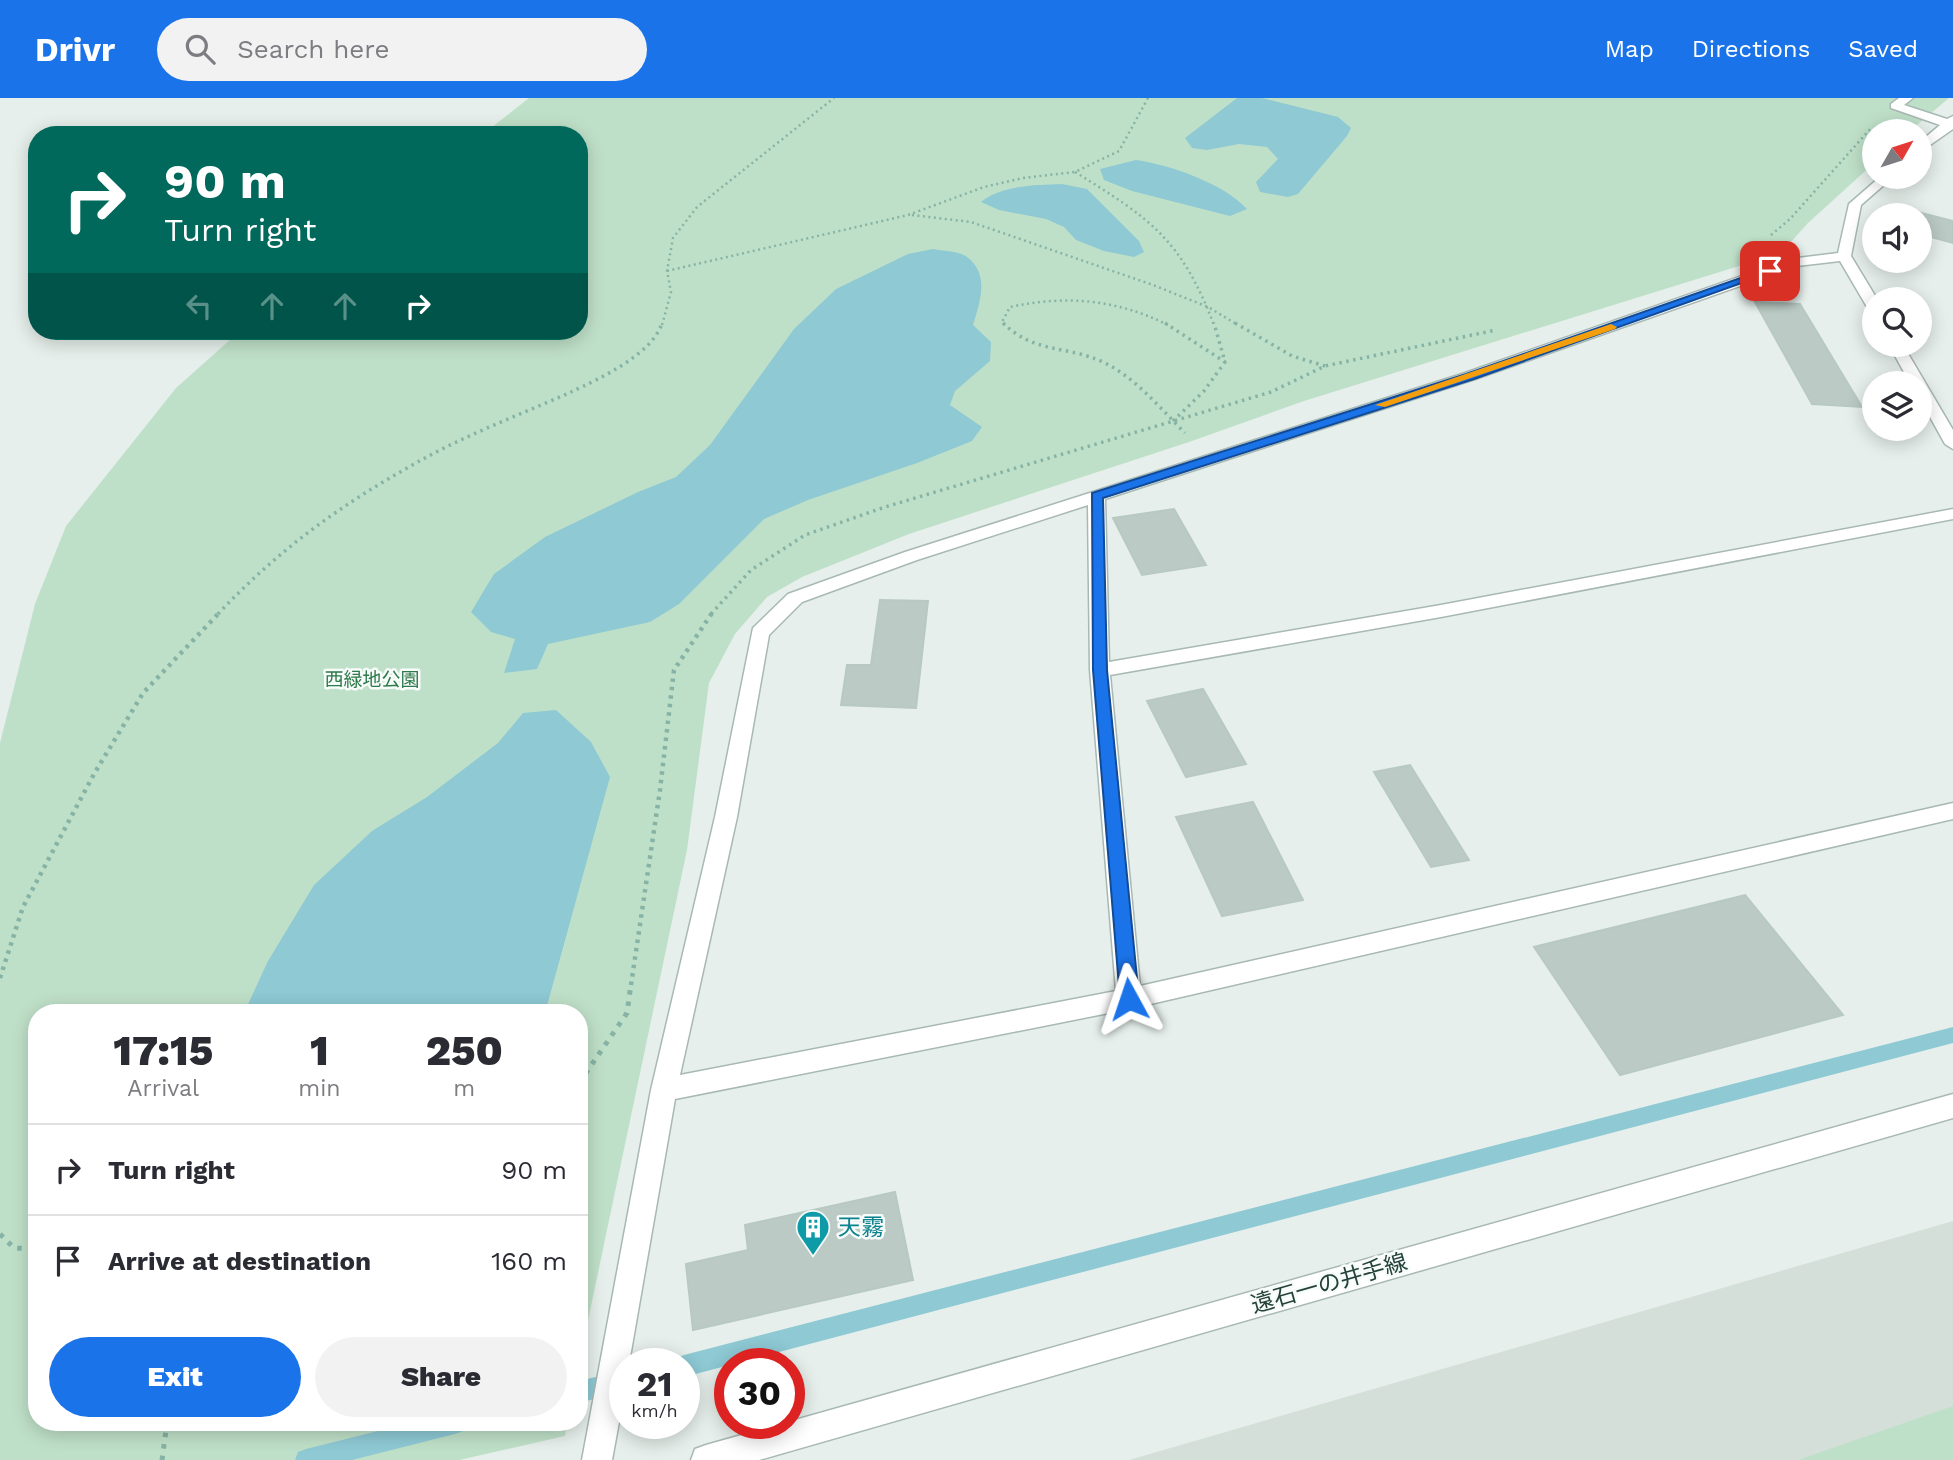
<!DOCTYPE html>
<meta charset="utf-8">
<style>
:root{--surface:#fff;--page:#f2f2f3;--text:#2b2b33;--muted:#7c7c81;--line:#e1e1e2;--accent:#1a73e8}
body{margin:0;font-family:"Work Sans","Noto Sans JP",sans-serif;background:var(--page);color:var(--text);height:100vh;display:flex;flex-direction:column;font-size:26px;white-space:nowrap}
*{box-sizing:border-box;margin:0}
p{font-size:23px;color:var(--muted)}
.icon{flex:none;width:38px;height:38px;fill:none;stroke:currentColor;stroke-width:2;stroke-linecap:round;stroke-linejoin:round}
.map{position:relative;flex:1;overflow:hidden}
.panel{position:absolute;left:28px;top:906px;width:560px;height:427px;display:flex;flex-direction:column;background:var(--surface);border-radius:28px;box-shadow:0 4px 18px #0003}
.panel>*{flex:none}
.banner{position:absolute;left:28px;top:28px;width:560px;height:214px;border-radius:28px;box-shadow:0 4px 18px #0003;background:#00695c;color:#fff;overflow:hidden}
.needle{width:46px;rotate:51deg}
.buttons{position:absolute;left:1862px;top:21px;display:grid;gap:14px}
.buttons a{display:grid;place-items:center;width:70px;height:70px;border-radius:50%;background:var(--surface);box-shadow:0 4px 18px #0003;font-size:35px}
.speed{position:absolute;left:609px;top:1250px;display:flex;gap:14px;font-size:35px;font-weight:700;text-align:center}
.speed>*{display:grid;place-content:center;width:91px;height:91px;border-radius:50%;background:var(--surface);box-shadow:0 4px 18px #0003;line-height:1}
.speed small{font-size:18px;font-weight:400}
.speed .limit{border:10px solid #d22;background:#fff;color:#111}
.pin{position:absolute;display:grid;place-items:center;width:60px;height:60px;color:#fff;margin:-30px;border-radius:14px;box-shadow:0 4px 10px #0006}
.me{position:absolute;width:77px;margin:-38px;rotate:355deg;stroke-linejoin:round;filter:drop-shadow(0 0 5px #0008)}
.turn{display:flex;align-items:center;gap:24px;height:147px;padding:0 21px;font-size:32px}
.turn .icon{width:91px;height:91px;stroke-width:2.5}
.turn b{display:block;font-size:49px;line-height:60px}
.lanes{display:flex;align-items:center;height:66px;padding:0 21px;background:#0003;justify-content:center;gap:35px;direction:ltr}
.lanes .off{opacity:.35}
.eta{display:flex;justify-content:space-evenly;align-items:center;height:119px;text-align:center}
.eta b{font-size:42px;font-weight:800;line-height:49px}
.cta{display:flex;gap:14px;margin-top:auto;padding:14px 21px}
.cta a{flex:1;height:80px;border-radius:42px;background:var(--accent);color:#fff;font-size:28px;font-weight:800;line-height:80px;text-align:center}
.cta a+a{background:var(--page);color:var(--text)}
ul{padding:0;list-style:none}
li{display:flex;align-items:center;gap:21px;height:91px;padding:0 21px;border-top:2px solid var(--line)}
li div{flex:1}
li b{display:block;font-size:26px}
li em{font-style:normal}
header{display:flex;align-items:center;gap:42px;box-sizing:border-box;height:98px;padding:0 35px;background:var(--accent);color:#fff}
header strong{font-size:33px}
nav{display:flex;gap:38px;margin-inline-start:auto;font-size:24px}
.search{width:490px;height:63px;background:var(--page);display:flex;align-items:center;gap:18px;box-sizing:border-box;padding:0 24px;border-radius:38px;color:var(--muted);font-size:26px}
.map>svg:first-child{display:block}
.built{fill:#d4dfda}
.green{fill:#bfe0c8}
.water{fill:#8ec9d4}
.lines{fill:none;stroke-linecap:round;stroke-linejoin:round}
.stream{fill:#8ec9d4;fill-rule:evenodd}
.building{fill:#bbcac4;stroke:#b8c9c2;stroke-width:2}
.minor-casing{stroke:#a8b8b2;stroke-width:3}
.path-far3{stroke:#86b3a5;stroke-width:2.5;stroke-dasharray:2 3.5;stroke-linecap:butt}
.path-far2{stroke:#86b3a5;stroke-width:3.5;stroke-dasharray:2.5 4.5;stroke-linecap:butt}
.path-far1{stroke:#86b3a5;stroke-width:4.5;stroke-dasharray:3.5 5;stroke-linecap:butt}
.path{stroke:#86b3a5;stroke-width:5;stroke-dasharray:4.5 7;stroke-linecap:butt}
.minor{fill:#fff;fill-rule:evenodd}
.route{fill:#1a73e8;stroke:#114b97;stroke-width:2}
.slow{fill:#f59e0b}
.labels{text-anchor:middle;stroke-width:5;stroke-linejoin:round;paint-order:stroke}
.park-label{font-size:19px;fill:#2d7a4b;stroke:#f7fbf9}
.near-culture-label{font-size:23px;fill:#0d838f;stroke:#f7fbf9;text-anchor:start}
.near-street-label{font-size:23px;fill:#24423a;stroke:#f7fbf9}
</style>
<header>
<strong>Drivr</strong>
<div class="search"><svg class="icon" aria-label="search" viewBox="0 0 24 24"><circle cx="10" cy="10" r="6"/><path d="M15 15l6 6"/></svg>Search here</div>
<nav><a>Map</a><a>Directions</a><a>Saved</a></nav>
</header>
<div class="map">
<svg width="1953" height="1362" viewBox="0 0 1953 1362">
<rect width="100%" height="100%" fill="#e6efeb"/>
<path class="built" d="M1953 1123V1362H1129Z"/>
<path class="green" d="M529 0H1949L1910 33H1874V65L1808 125 1781 155 1304 303 1189 344 909 436 802 479 767 499 735 536 709 585 687 752 579 1265V915H37V1325H567L565 1338 459 1362H0V645L35 506 66 428 176 290 240 233H579V37H482Z
M1953 1308V1362H1798Z"/>
<path class="water" d="M1237 0H1262L1338 19 1351 30 1347 38 1298 96 1288 99 1260 94 1256 84 1278 61 1267 49 1239 46 1207 52 1192 50 1185 40Z
M1136 62C1170 67 1223 85 1247 111L1230 118 1132 93 1104 82 1100 71Z
M1062 86 1087 91 1139 143 1144 154 1134 159 1104 153 1076 142 1064 129 1046 121 999 112 981 104C1002 87 1036 87 1062 86Z
M933 151C943 153 959 153 967 159 990 176 980 204 973 227L991 244 990 263 955 293 950 307 982 329 972 343 917 365 808 402 764 421 679 506 650 524 548 546 537 571 504 575 515 541 491 534 471 514 494 476 545 439 638 394 676 379 710 347 794 231 836 191 908 156Z
M556 612 591 644 610 679 545 915H244L268 863 314 787 372 733 427 699 498 645 523 615Z"/>
<g class="lines">
<path class="stream" d="M1953 929V945L684 1279V1265H674L676 1260 684 1257Z
M616 1274 625 1279 624 1293 579 1305V1283Z
M410 1325H466L463 1333 455 1336 352 1362H295L298 1354 306 1351Z"/>
</g>
<path class="building" d="M1902 110 1953 123V145L1920 136V117H1898Z
M1755 204 1800 206 1862 309 1812 306Z
M1174 411 1206 467 1142 477 1113 420Z
M880 502 928 503 916 610 841 607 847 567H871Z
M1203 591 1246 666 1186 679 1147 603Z
M1410 667 1469 762 1431 769 1374 674Z
M1253 704 1303 802 1222 818 1176 719Z
M1745 797 1843 917 1620 977 1534 849Z
M895 1094 913 1182 693 1232 686 1166 748 1152 745 1127Z"/>
<g class="lines">
<defs>
<path id="minor" d="M1899 0H1913L1904 7 1947 21 1953 18V31L1920 54V44L1940 27 1891 10V6Z
M1880 79H1893L1861 107 1851 158 1877 201H1874V213L1867 209 1840 163 1797 168 1475 281 1105 401 1109 564 1441 507 1953 411V421L1441 519 1110 577 1140 888 1953 705V721L1129 911 675 1001 629 1265H625V1291L612 1362H582L651 992 715 719 753 530 788 496 905 454 1465 275 1790 161 1838 155 1849 106ZM1088 407 1090 572 1116 893 680 977 737 719 769 537 802 504 917 462Z
M1889 247H1903L1953 332V351L1945 346 1920 301V285H1910Z
M1953 996V1020L759 1362H691L695 1351 706 1347Z"/>
</defs>
<use href="#minor" class="minor-casing"/>
<path class="path-far3" d="M1075 74C1151 121 1181 141 1214 227
M912 117 971 124 1153 187 1208 209 1238 227
M1771 137 1790 121 1872 29
M667 173 908 117 984 89 1023 80 1075 74 1119 53 1148 0
M662 227 671 194 667 173 673 140 697 109 834 0
M1005 227 1002 224 1010 209C1066 197 1116 201 1168 227"/>
<path class="path-far2" d="M1003 225C1035 256 1066 247 1103 264 1136 280 1159 309 1185 335
M1165 225 1225 264
M1235 225 1292 258 1325 268
M1173 323 1204 293 1225 264 1214 225
M218 516C277 453 340 407 416 365 465 337 520 317 571 294 599 281 653 256 662 225
M711 516 751 472 805 437 885 409 1271 294 1325 268 1496 232"/>
<path class="path-far1" d="M0 880 23 809 94 676 143 595 219 515
M631 887 660 692 674 572 712 515"/>
<path class="path" d="M579 985 627 915 631 886
M0 1136 14 1150 37 1151
M162 1362 167 1325"/>
<use href="#minor" class="minor"/>
</g>
<path class="route" d="M1766 171 1775 173 1474 281 1103 400 1107 572 1139 901 1136 907 1129 909 1123 907 1120 901 1093 572 1092 395 1466 276Z"/>
<path class="slow" d="M1611 226 1617 229 1615 231 1385 309 1375 307Z"/>
<defs>
<symbol id="building-pin" viewBox="-11 -11 22 30"><path d="M0 17L-7.5 6A9.5 9.5 0 1 1 7.5 6Z" fill="#0f9aa8" stroke="#f7fbf9"/><path d="M-4-6H4V6H1V3H-1V6H-4ZM-2.5-4.3h1.7v1.8h-1.7ZM.8-4.3h1.7v1.8H.8ZM-2.5-1h1.7V.8h-1.7ZM.8-1h1.7V.8H.8Z" fill="#fff"/></symbol>
</defs>
<g fill-rule="evenodd">
<use href="#building-pin" x="794" y="1110" width="38" height="52"/>
</g>
<g class="labels">
<g class="park-label">
<text x="372" y="588">西緑地公園</text>
</g>
<g class="near-culture-label">
<text x="838" y="1137">天霧</text>
</g>
<g class="near-street-label">
<text transform="translate(1329 1185) rotate(-16)" y="8">遠石一の井手線</text>
</g>
</g>
</svg>
<div class="buttons">
<a><svg class="needle" viewBox="-14 -14 28 28"><path d="M0-13l5 13h-10z" fill="#e53935"/><path d="M0 13l5-13h-10z" fill="#7c7c81"/></svg></a>
<a><svg class="icon" aria-label="sound" viewBox="0 0 24 24"><path d="M4 9h4l5-4v14l-5-4H4zM17 9q2 3 0 6"/></svg></a>
<a><svg class="icon" aria-label="search" viewBox="0 0 24 24"><circle cx="10" cy="10" r="6"/><path d="M15 15l6 6"/></svg></a>
<a><svg class="icon" aria-label="layers" viewBox="0 0 24 24"><path d="M12 4l9 5-9 5-9-5zM3 14l9 5 9-5"/></svg></a>
</div>
<div class="speed"><div>21<small>km/h</small></div><div class="limit">30</div></div>
<div class="pin" style="left:1770px;top:173px;background:#d93025"><svg class="icon" aria-label="arrive" viewBox="0 0 24 24"><path d="M6 21V4h12l-3 4 3 4H6"/></svg></div>
<svg class="me" style="left:1129px;top:901px" viewBox="-20 -20 40 40"><path d="M0-17L14 15 0 8-14 15z" fill="#1a73e8" stroke="#fff" stroke-width="4"/></svg>
<div class="banner">
<div class="turn"><svg class="icon" aria-label="right" viewBox="0 0 24 24"><path d="M7 20v-9h11M14 6l5 5-5 5"/></svg><div><b>90 m</b>Turn right</div></div>
<div class="lanes"><svg class="icon off" aria-label="left" viewBox="0 0 24 24"><path d="M17 20v-9H6M10 6l-5 5 5 5"/></svg><svg class="icon off" aria-label="ahead" viewBox="0 0 24 24"><path d="M12 20V5M6 11l6-6 6 6"/></svg><svg class="icon off" aria-label="ahead" viewBox="0 0 24 24"><path d="M12 20V5M6 11l6-6 6 6"/></svg><svg class="icon" aria-label="right" viewBox="0 0 24 24"><path d="M7 20v-9h11M14 6l5 5-5 5"/></svg></div>
</div>
<section class="panel">
<div class="eta">
<div><b>17:15</b><p>Arrival</p></div>
<div><b>1</b><p>min</p></div>
<div><b>250</b><p>m</p></div>
</div>
<ul>
<li><svg class="icon" aria-label="right" viewBox="0 0 24 24"><path d="M7 20v-9h11M14 6l5 5-5 5"/></svg><div><b>Turn right</b></div><em>90 m</em></li>
<li><svg class="icon" aria-label="arrive" viewBox="0 0 24 24"><path d="M6 21V4h12l-3 4 3 4H6"/></svg><div><b>Arrive at destination</b></div><em>160 m</em></li>
</ul>
<div class="cta"><a>Exit</a><a>Share</a></div>
</section>
</div>
